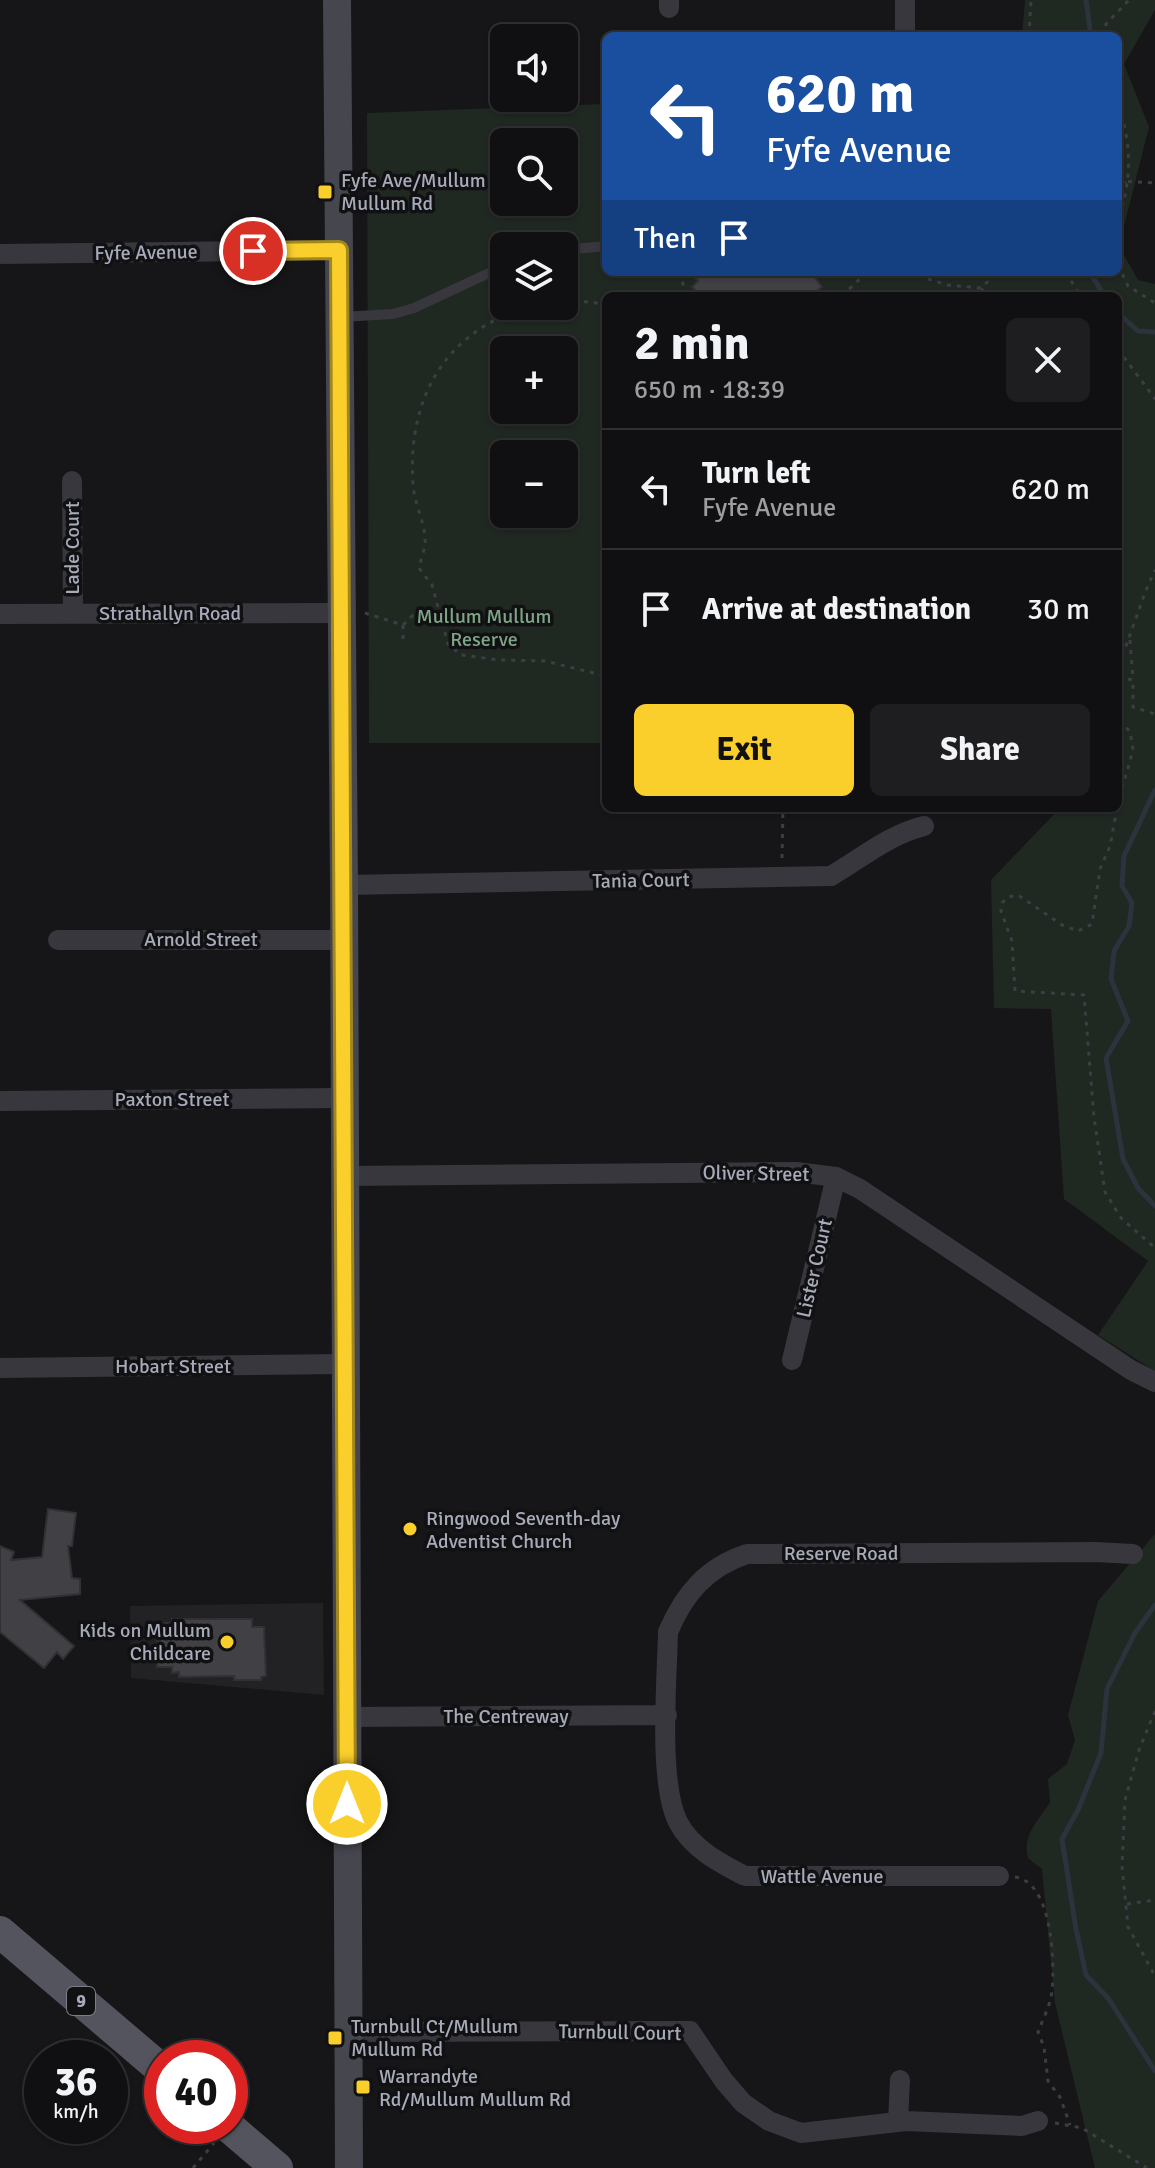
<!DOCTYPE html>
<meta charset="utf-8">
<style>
:root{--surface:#101012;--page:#1e1e20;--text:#f1f3f6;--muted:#9c9d9f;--line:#303032;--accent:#facf2c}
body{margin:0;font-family:Signika,sans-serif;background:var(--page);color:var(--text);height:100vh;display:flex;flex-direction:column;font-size:30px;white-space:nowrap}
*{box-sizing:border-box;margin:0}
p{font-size:26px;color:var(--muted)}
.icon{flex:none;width:44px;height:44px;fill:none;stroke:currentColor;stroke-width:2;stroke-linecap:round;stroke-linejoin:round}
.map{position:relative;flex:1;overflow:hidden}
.side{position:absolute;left:602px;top:292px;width:520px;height:520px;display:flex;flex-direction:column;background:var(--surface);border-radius:12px;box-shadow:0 2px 6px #0004,0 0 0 2px var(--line)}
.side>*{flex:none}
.guide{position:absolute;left:602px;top:32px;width:520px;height:244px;border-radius:12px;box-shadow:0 2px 6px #0004,0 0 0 2px var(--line);background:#1a4fa0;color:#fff;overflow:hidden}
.controls{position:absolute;left:490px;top:24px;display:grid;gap:16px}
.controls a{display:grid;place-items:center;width:88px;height:88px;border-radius:12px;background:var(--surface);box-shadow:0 2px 6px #0004,0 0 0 2px var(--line);font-size:40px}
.speed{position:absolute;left:24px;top:2040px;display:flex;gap:16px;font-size:40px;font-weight:700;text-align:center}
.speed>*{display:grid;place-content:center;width:104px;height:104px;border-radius:50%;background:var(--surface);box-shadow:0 2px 6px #0004,0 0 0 2px var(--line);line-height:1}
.speed small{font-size:20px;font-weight:400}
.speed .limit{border:12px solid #d22;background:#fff;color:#111}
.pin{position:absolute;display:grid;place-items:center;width:68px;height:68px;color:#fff;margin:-34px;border:4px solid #fff;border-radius:50%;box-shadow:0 2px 8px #0007}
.me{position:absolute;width:88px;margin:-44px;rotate:0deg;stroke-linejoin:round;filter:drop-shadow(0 0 6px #0008)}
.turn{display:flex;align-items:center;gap:28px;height:168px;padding:0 32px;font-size:36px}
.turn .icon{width:104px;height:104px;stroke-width:2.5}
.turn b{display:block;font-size:56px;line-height:68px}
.then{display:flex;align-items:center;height:76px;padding:0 32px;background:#0003;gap:16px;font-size:30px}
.round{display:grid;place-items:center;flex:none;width:84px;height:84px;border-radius:12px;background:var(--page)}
.headline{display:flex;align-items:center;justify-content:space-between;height:136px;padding:0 32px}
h1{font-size:48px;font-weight:800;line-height:60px}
.primary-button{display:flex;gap:16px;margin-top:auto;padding:16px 32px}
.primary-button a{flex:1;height:92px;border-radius:12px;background:var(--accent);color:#111;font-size:32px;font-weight:800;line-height:92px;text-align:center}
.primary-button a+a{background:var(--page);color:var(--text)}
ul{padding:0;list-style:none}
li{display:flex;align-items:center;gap:24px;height:120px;padding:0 32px;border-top:2px solid var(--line)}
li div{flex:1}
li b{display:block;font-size:30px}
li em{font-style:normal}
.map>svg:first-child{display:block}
.built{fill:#222225}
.green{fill:#202822;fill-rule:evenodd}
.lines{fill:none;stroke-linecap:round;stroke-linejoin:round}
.stream{stroke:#2b333d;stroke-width:5}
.building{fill:#404045;stroke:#313034;stroke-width:2}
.path{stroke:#3d3e44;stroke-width:3;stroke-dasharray:4 6;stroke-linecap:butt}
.lane{stroke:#37373d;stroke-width:10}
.street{stroke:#37373d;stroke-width:20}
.secondary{stroke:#45464e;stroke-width:28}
.primary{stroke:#53545d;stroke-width:32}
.route-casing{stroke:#a2871d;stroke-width:20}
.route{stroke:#facf2c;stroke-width:14}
.poi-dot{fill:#facf2c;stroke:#111113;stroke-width:3}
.labels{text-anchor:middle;stroke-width:7;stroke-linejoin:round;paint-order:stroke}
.shield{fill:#111113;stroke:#7a7d87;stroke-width:2}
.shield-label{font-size:18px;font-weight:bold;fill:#a7abb9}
.poi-label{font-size:20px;fill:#a7abb9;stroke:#111113;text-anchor:start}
.street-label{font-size:20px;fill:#a7abb9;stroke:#111113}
.park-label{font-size:20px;fill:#7ea585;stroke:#111113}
</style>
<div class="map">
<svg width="1155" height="2168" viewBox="0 0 1155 2168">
<rect width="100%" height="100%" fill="#161618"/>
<path class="built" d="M323 1603 324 1695 131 1678 130 1606Z"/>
<path class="green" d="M1025 0H1155V10L1124 64 1149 127 1119 246 1138 280 1155 284V1371L1098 1335 1148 1261 1064 1199 1051 1009 994 1008 991 880 1060 808H1118V748L1124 742H1118V296H606V743H369L367 113 606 104V272H1118V36H1022ZM504 142H564V202H504ZM504 246H564V306H504ZM504 350H564V410H504ZM504 454H564V514H504Z
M1155 1534V2168H1095L1055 2003 1042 1869 1028 1858C1022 1834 1039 1821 1050 1802L1048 1779 1067 1764 1075 1740 1068 1715 1098 1601Z"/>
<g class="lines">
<path class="stream" d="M1086 0 1091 36
M1090 272 1104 296
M1118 313 1138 331 1155 332
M1155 790 1124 856 1122 886 1132 903 1129 926 1114 951 1111 979 1128 1021 1106 1058 1123 1159 1138 1188 1155 1206
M1155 1605 1135 1633 1107 1689 1101 1753 1078 1810 1062 1839 1076 1929 1086 1975 1108 1998 1155 2071"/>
</g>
<path class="building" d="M690 272H811L822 287 810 296H701L692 287 698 281Z
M48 1509 76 1513 72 1546H68L72 1578 80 1579V1594L20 1600 74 1646 63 1659 57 1652 44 1668 0 1632V1546L14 1552 11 1560 42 1557Z
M172 1619H252V1627H264L266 1676 261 1677V1680H234V1676L179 1677V1672L172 1673V1667H157V1623H172Z"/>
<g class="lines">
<path class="path" d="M1029 36 1031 0
M1106 36V24L1129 0
M1118 105C1133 146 1131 181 1118 222
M1118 181 1155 183
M1118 190 1126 182
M1118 265 1128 286 1155 303
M680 272 686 296
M865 272 863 276 916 275 947 285 981 288 998 272
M1066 272 1080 296
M981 289 991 296
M842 296 863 276
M564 301 591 302 606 305
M531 306C446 330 407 397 413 484 414 503 424 520 425 538 426 547 421 559 419 568L432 585 448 644 461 655 500 660 545 661 606 676
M1118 349 1155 399
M365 613 403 625 413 615 438 608
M403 625V640
M1130 640 1133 680
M1118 665C1132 634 1140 601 1155 570
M1118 678 1133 680V707L1155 714
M1118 722 1130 731 1133 750 1118 803
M1117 808 1110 846 1100 869 1092 924 1078 931 1062 925 1018 895 1008 897 1002 903 1001 911 1012 941 1015 991 1084 995 1094 1117 1105 1192 1121 1218 1155 1248
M782 858 783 808
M1155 1711 1139 1750 1125 1800 1122 1866 1128 1927 1155 1976
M1015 1877C1052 1882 1055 1961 1052 1990 1051 2004 1043 2019 1038 2032L1044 2047 1048 2081 1060 2097 1070 2125
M1127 1904 1155 1900
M1055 2123 1082 2128 1147 2168
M193 2168 214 2143"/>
<path class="lane" d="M564 250 606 246
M341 317 393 314 414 308 504 266"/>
<path class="street" d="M905 0V36
M669 8V0
M0 254 339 250
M72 481 73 614
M0 614 340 613
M344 885 831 876C862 858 888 835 924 826
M58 940H343
M0 1101 344 1098
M344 1176 796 1172 836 1177 860 1189 1131 1370 1155 1382
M792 1360 836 1177
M0 1368 346 1364
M346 1717 667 1715
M999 1876H745C720 1863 691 1848 678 1822 658 1782 667 1680 668 1632 684 1594 707 1567 747 1554L1095 1552 1133 1554
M349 2032 690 2031 724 2081 743 2103 769 2121 801 2133 906 2121 1022 2126 1038 2121
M898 2122 900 2080"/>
<path class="secondary" d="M337 0 344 885 349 2168"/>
<path class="primary" d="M0 1932 162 2070
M228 2126 277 2168"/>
</g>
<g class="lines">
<defs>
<path id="route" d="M253 251 339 250 347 1804"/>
</defs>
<use href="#route" class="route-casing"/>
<use href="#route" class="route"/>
</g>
<g class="poi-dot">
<rect x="317" y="184" width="16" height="16" rx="4"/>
<circle cx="410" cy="1529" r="8"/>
<circle cx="227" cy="1642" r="8"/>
<rect x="327" y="2030" width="16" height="16" rx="4"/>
<rect x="355" y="2079" width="16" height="16" rx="4"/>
</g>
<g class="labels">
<rect class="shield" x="67" y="1987" width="28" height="28" rx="6"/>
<g class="shield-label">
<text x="81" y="2007">9</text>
</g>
<g class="poi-label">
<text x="341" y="187">Fyfe Ave/Mullum<tspan x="341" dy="23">Mullum Rd</tspan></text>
<text x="426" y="1525">Ringwood Seventh-day<tspan x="426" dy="23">Adventist Church</tspan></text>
<text x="211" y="1637" text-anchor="end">Kids on Mullum<tspan x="211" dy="23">Childcare</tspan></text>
<text x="351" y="2033">Turnbull Ct/Mullum<tspan x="351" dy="23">Mullum Rd</tspan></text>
<text x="379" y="2083">Warrandyte<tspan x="379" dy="23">Rd/Mullum Mullum Rd</tspan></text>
</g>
<g class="street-label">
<text transform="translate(146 252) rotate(-1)" y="7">Fyfe Avenue</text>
<text transform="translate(72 548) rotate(-90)" y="7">Lade Court</text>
<text x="170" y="620">Strathallyn Road</text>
<text transform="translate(641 880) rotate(-1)" y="7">Tania Court</text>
<text x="201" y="946">Arnold Street</text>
<text x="172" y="1106">Paxton Street</text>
<text transform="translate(756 1173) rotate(1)" y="7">Oliver Street</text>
<text transform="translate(814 1268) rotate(-77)" y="7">Lister Court</text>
<text x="173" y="1373">Hobart Street</text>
<text x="841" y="1560">Reserve Road</text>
<text x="506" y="1723">The Centreway</text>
<text x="822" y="1883">Wattle Avenue</text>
<text transform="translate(620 2032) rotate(1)" y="7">Turnbull Court</text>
</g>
<g class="park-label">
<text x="484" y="623">Mullum Mullum<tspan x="484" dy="23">Reserve</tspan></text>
</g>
</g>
</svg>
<div class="controls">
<a><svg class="icon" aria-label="sound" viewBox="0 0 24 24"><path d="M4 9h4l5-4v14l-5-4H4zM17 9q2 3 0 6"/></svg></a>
<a><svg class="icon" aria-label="search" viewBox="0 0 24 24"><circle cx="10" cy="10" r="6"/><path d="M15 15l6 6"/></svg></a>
<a><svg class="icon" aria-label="layers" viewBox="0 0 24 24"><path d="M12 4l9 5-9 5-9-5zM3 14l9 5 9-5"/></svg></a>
<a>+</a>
<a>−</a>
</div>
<div class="speed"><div>36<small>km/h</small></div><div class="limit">40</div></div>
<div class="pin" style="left:253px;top:251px;background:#d93025"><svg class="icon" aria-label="arrive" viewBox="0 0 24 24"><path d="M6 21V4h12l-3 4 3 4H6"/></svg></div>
<svg class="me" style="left:347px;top:1804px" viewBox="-20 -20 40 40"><circle r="17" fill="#facf2c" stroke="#fff" stroke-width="3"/><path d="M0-11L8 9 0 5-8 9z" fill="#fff"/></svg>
<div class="guide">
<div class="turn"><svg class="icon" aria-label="left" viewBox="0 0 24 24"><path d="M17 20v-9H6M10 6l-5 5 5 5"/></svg><div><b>620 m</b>Fyfe Avenue</div></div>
<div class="then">Then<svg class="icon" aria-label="arrive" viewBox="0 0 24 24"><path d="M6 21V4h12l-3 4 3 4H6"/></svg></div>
</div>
<section class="side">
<div class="headline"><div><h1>2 min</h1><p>650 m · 18:39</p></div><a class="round"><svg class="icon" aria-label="close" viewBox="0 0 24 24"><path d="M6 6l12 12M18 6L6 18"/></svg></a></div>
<ul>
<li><svg class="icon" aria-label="left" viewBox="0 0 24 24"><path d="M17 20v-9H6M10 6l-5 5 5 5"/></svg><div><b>Turn left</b><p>Fyfe Avenue</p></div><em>620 m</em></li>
<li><svg class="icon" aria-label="arrive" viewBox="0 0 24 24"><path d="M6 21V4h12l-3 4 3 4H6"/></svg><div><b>Arrive at destination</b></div><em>30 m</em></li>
</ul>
<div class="primary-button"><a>Exit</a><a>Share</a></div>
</section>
</div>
